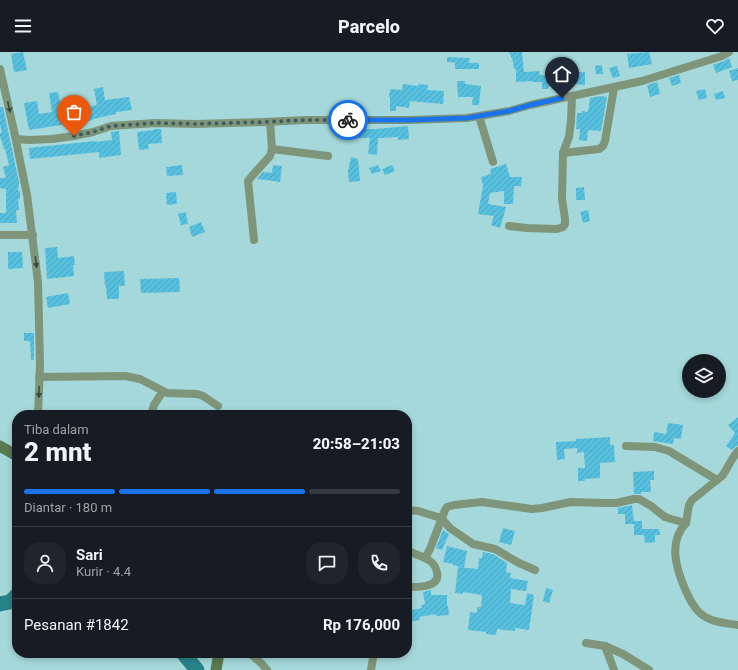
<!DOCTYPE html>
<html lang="id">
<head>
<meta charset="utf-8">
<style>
	:root { --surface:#171b24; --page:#20242c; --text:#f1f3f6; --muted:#9ea1a6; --line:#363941; --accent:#1a73e8 }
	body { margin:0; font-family:Roboto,sans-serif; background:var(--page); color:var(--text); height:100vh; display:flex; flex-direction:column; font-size:15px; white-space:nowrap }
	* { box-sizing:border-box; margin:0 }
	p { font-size:13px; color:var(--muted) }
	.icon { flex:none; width:22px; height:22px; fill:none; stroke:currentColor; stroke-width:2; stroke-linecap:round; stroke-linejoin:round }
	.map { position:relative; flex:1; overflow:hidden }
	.panel { position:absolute; left:12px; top:358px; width:400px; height:248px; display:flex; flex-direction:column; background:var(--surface); border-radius:16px; box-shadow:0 2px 6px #0003 }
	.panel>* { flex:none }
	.buttons { position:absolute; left:682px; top:302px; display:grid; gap:8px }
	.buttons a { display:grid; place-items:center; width:44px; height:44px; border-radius:50%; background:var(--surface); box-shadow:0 2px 6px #0003; font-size:20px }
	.pin { position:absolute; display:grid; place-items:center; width:34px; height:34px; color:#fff; margin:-41px -17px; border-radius:50% 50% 50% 0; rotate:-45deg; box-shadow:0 0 4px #0007 }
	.pin .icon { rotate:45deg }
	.courier { position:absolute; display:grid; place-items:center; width:40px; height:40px; margin:-20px; border:3px solid #1a73e8; border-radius:50%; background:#fff; color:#222; box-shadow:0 1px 5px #0007 }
	.summary em { font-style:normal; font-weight:800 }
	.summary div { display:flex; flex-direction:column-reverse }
	.summary { display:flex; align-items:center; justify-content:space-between; height:68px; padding:0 12px }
	h1 { font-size:26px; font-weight:800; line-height:30px }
	.bar { display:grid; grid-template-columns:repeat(4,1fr); gap:6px 4px; align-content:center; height:48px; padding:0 12px }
	.bar i { height:5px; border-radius:3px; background:var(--line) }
	.bar .active { background:var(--accent) }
	.bar p { grid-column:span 4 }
	.line { display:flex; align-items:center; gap:10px; padding:0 12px; border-top:1px solid var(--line) }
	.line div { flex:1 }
	.round { display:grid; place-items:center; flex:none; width:42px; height:42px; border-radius:16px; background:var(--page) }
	header { display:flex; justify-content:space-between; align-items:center; height:52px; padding:0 12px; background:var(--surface); font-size:18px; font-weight:800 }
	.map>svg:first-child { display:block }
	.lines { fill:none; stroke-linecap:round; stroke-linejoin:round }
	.river { stroke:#268488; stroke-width:15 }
	.building { fill:url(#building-hatch) }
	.minor { stroke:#7f9579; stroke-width:8 }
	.secondary { stroke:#597950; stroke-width:11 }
	.oneway { fill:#374c41 }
	.done { stroke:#3e5d5e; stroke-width:4; stroke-dasharray:0 7.2 }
	.route { stroke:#1a73e8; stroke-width:5 }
</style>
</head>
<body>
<header><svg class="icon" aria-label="menu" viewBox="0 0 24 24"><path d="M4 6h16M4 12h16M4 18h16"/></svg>Parcelo<svg class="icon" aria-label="heart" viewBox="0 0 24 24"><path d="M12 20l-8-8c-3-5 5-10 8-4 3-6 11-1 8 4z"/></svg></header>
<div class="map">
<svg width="738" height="618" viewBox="0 0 738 618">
	<defs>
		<pattern id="building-hatch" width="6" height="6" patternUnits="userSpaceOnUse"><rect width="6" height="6" fill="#57c0de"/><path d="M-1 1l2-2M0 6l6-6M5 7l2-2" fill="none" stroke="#4aa4be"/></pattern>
	</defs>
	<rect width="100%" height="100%" fill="#a5d8da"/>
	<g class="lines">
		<g class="river">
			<path d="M0 552 10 550 17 543"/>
			<path d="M183 601 197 618"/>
		</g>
	</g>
	<g class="building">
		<path d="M23 0 27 18 14 20 11 2Z"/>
		<path d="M509 0H522L524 20 539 19 540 23H560L559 33H549L548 37H542V30H532V29L516 30V17H514L513 9Z"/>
		<path d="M649 0 652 12 629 16 627 2Z"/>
		<path d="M447 5 470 6 469 11H479V17H455V11H458L447 10Z"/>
		<path d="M729 6 732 15 716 21 713 13 724 9Z"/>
		<path d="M602 13 603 22H596L595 14Z"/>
		<path d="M617 14 620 24 613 26 609 16Z"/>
		<path d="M738 16V28L732 29 729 19Z"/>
		<path d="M575 20H585V33L575 32Z"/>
		<path d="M679 23 681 31 672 34 669 26Z"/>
		<path d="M457 29H465V32L481 34 479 53H472L473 45H458Z"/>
		<path d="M657 30 660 42 650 45 647 33Z"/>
		<path d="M403 32 418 34V32L428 33 427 38 444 39 443 52 410 49 409 56 396 54V59H390V46L389 45 390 37 402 38Z"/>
		<path d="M103 35 105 48 129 45 132 58 116 60V62L102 65 93 67V68L29 78 24 51 37 49 39 62 52 60 49 41 58 40 62 60 97 53 94 37Z"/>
		<path d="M705 37 707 46 699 48 696 39Z"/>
		<path d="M723 39 725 46 716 48 714 42Z"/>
		<path d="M600 44 607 45 601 79 588 78 587 89 579 88 580 77H576L577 61H582V59L588 60 590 46Z"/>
		<path d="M0 55H3L19 130 18 139H20V147H18L19 158H16L17 171H0V161H6V137L0 136V126H6L3 115 9 113 5 97H4L0 84V81H2L0 73Z"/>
		<path d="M408 74 409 87 398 88V85L378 86 377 103 368 102 370 86H357V77H376Z"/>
		<path d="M154 77H161L162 91 148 92 149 97 139 98 137 80 154 78Z"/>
		<path d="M119 79 121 103 99 106V100L30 107 29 96 95 89V90L112 88 111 80Z"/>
		<path d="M351 105 358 107 360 129 349 130 348 119Z"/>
		<path d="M506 112 510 125H522L521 134H514L513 152H504V139L490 141 488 152 506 155 500 176 491 173 494 164 478 162 483 134 481 125 491 122 490 117Z"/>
		<path d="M182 113 183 123 167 124 166 115Z"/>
		<path d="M273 113 282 114 280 130 257 127 263 120 272 121Z"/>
		<path d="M378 113 381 119 372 122 369 116Z"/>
		<path d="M392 113 395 119 385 123 382 117Z"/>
		<path d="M584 135 585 148H576V136Z"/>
		<path d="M176 140 177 152 167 153 166 141Z"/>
		<path d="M588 158 590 169 583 171 580 160Z"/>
		<path d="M186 160 188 172 181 173 178 162Z"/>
		<path d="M201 170 205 180 192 185 189 175Z"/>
		<path d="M57 195 58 206 74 204 75 213H73L74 224 47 227 45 196Z"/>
		<path d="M8 200H22L23 216 8 217Z"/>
		<path d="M124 219 125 234H119V247H107L106 234H105L104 220Z"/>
		<path d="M179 226 180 240 141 241 140 227Z"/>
		<path d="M68 241 70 252 48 256 46 245Z"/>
		<path d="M24 281H34V308H31L30 289H24Z"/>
		<path d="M738 365V394H736L732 398 726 394 735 381 728 373Z"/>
		<path d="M668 371 683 373 681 387 674 386 673 392 653 389 654 380 666 382Z"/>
		<path d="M610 385V393H614L615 410 600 411V426L585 427V429H578V416H585L584 400 577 401V396L564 397 565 407 557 408 556 390 576 389V387Z"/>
		<path d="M654 419V428H650L651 440H641V442H634L633 420Z"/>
		<path d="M632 453 634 469H642V477H659L660 483H655V490L645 491 644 483H634V472H625V462H618V456Z"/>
		<path d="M503 476 515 479 511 493 499 490Z"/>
		<path d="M443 478 449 482 442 498 436 496Z"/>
		<path d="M447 494 467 499 464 516 453 513V512L443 510Z"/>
		<path d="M483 500 493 502 507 511 506 520 511 521 510 526 528 529 526 539 511 537 510 551 525 553 527 541 534 543 529 578 515 576V579L497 577 496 583 486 582V580L468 578 470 560 477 561V555H481L482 543 463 540V542L455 541 458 515 478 517 479 506H482Z"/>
		<path d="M546 536 553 538 549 551 543 549Z"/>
		<path d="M431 538V543H447V554H448L449 563 436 564V562L419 565 420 568 408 570 407 559 422 556 421 553 425 552 423 540Z"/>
	</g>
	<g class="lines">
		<g class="minor">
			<path d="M0 17 14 79 27 143 38 230 40 313 38 363"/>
			<path d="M479 64 493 110"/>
			<path d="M16 87 29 88 52 87 74 84 93 80 111 74 155 71 196 72 264 70 306 68H410L467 66 509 59 530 53 642 29 722 4 729 0"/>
			<path d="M272 97 328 104"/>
			<path d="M563 101 569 85 571 69 572 44"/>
			<path d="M509 174 527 176 557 177 563 175 565 172V167L562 147 563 101 599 97 603 94 605 89 614 36"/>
			<path d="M0 183H33"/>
			<path d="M254 188 248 129 252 124 270 104 272 97 270 70"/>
			<path d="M39 325 125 324 140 327 167 341 197 342 203 344 218 354"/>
			<path d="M151 363 154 353 163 339"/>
			<path d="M626 394 655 395 669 399 717 428"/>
			<path d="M407 458 418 459 441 466 450 476 473 492 495 497 519 511 535 518"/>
			<path d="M686 471C668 490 676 516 685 537 689 546 693 555 700 561 709 570 726 571 738 573"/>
			<path d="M408 499 425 506"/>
			<path d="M407 535C417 535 441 536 437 520 435 512 431 509 425 506L430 497 445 458 447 455 454 453 482 450 532 457 542 456 571 450 605 451H616L634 447H639L651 454 665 465 671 467 686 471 689 453 692 448 722 424C728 416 731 407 738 399"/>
			<path d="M586 591 605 594 623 602 649 618"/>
			<path d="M605 594 614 618"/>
			<path d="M250 601 262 612 267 618"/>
			<path d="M371 618 374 601"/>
		</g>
		<g class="secondary">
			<path d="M0 394 17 404"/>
			<path d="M216 618 219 601"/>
		</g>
	</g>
	<defs><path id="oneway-solid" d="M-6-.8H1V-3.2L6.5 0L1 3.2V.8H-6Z"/></defs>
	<g class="oneway">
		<use href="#oneway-solid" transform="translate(9 55) rotate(77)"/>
		<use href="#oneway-solid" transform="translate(36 210) rotate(83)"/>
		<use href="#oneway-solid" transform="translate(39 340) rotate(91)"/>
	</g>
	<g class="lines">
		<path class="done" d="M74 84 93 80 111 74 155 71 196 72 264 70 306 68H348"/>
		<path class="route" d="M348 68H410L467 66 509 59 530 53 562 46"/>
	</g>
</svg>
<div class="buttons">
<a><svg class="icon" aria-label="layers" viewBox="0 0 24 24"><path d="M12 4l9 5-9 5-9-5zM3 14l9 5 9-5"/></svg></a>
</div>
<div class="pin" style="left:74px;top:84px;background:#ea580c"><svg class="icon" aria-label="bag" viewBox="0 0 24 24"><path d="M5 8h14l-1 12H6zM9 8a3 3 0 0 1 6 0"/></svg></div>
<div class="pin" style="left:562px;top:46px;background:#1f2937"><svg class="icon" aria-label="home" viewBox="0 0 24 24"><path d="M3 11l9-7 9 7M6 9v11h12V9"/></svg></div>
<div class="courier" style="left:348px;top:68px"><svg class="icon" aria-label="bike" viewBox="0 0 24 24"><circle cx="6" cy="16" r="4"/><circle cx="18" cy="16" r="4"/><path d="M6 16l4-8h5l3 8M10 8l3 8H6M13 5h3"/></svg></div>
<section class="panel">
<div class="summary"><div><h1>2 mnt</h1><p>Tiba dalam</p></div><em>20:58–21:03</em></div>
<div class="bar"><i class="active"></i><i class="active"></i><i class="active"></i><i></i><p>Diantar · 180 m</p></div>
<div class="line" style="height:72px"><a class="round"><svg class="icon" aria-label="person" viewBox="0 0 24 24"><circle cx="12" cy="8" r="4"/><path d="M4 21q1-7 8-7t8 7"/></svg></a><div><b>Sari</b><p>Kurir · 4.4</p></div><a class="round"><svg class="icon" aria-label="chat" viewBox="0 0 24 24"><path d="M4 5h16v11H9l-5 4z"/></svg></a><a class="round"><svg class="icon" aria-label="phone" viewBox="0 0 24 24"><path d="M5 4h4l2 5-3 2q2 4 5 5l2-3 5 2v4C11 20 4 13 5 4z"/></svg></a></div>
<div class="line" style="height:52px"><div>Pesanan #1842</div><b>Rp 176,000</b></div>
</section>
</div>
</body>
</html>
